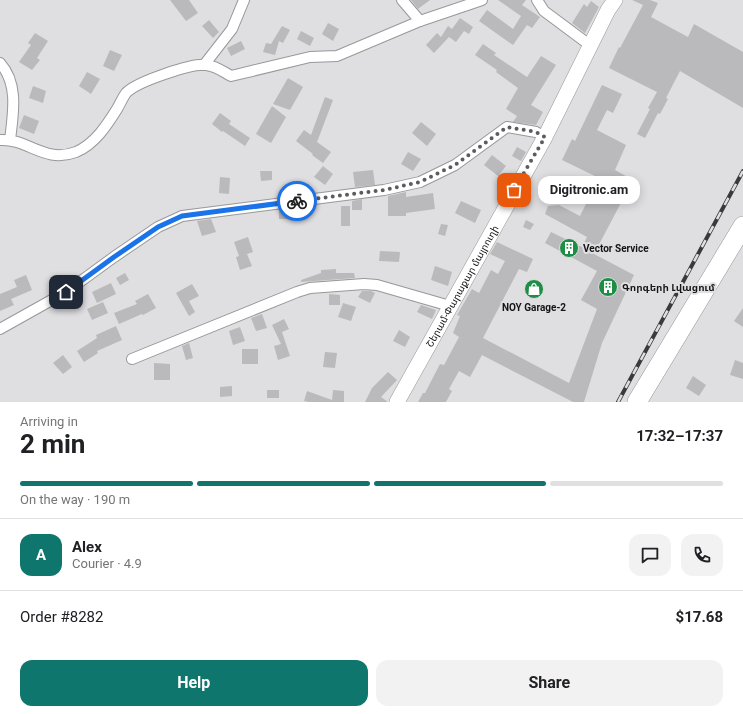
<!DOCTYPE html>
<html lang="en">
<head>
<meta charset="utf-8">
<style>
	:root { --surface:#fff; --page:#f2f2f2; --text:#202124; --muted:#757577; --line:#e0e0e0; --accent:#0f766e }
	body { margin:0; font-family:Roboto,"Noto Sans Armenian",sans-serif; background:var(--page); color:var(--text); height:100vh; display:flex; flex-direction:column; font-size:15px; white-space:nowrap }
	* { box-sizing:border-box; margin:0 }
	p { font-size:13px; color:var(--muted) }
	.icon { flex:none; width:22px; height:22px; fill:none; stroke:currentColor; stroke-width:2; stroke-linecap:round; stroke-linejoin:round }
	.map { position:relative; height:402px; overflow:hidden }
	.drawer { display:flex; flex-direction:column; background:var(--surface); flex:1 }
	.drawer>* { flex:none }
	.pin { position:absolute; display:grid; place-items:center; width:34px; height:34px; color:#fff; margin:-17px; border-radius:8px; box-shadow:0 2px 6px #0006 }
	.courier { position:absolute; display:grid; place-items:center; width:40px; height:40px; margin:-20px; border:3px solid #1a73e8; border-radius:50%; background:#fff; color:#222; box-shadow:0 1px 5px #0007 }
	.bubble { position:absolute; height:28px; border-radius:12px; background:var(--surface); box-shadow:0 2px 10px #0003; font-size:13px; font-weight:700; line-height:28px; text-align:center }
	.summary em { font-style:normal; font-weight:700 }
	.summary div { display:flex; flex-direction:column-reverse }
	.summary { display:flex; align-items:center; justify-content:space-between; height:68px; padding:0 20px }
	h1 { font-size:26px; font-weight:700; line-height:30px }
	.bar { display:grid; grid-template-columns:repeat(4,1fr); gap:6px 4px; align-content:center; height:48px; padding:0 20px }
	.bar i { height:5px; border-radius:3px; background:var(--line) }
	.bar .active { background:var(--accent) }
	.bar p { grid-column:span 4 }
	.line { display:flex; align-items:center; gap:10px; padding:0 20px; border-top:1px solid var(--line) }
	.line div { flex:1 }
	.round { display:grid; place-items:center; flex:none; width:42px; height:42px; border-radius:12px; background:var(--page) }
	.primary-button { display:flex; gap:8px; margin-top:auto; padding:8px 20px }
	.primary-button a { flex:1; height:46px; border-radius:12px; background:var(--accent); color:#fff; font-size:16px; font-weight:700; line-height:46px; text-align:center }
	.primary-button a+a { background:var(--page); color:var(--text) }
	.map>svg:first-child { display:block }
	.building { fill:#bab9bc }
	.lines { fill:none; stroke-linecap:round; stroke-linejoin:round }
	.street-casing { stroke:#98979a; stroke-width:12 }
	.secondary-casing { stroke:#98979a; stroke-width:16 }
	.highway-casing { stroke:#98979a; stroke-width:20 }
	.street { stroke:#fff; stroke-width:10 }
	.secondary { stroke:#fff; stroke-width:15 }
	.highway { stroke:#fff; stroke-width:19 }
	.rail-casing { stroke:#3a3a3b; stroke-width:4 }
	.rail { stroke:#dfdee1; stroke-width:2.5; stroke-dasharray:8; stroke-linecap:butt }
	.done { stroke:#5c5b5d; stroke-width:4; stroke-dasharray:0 7.2 }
	.route { stroke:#1a73e8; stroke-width:5 }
	.labels { text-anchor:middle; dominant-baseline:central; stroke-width:4; stroke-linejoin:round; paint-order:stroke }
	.poi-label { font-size:10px; font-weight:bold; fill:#151516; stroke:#dfdee1; text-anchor:start }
	.street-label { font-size:10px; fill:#151516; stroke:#dfdee1 }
</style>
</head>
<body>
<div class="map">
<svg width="743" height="402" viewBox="0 0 743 402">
	<rect width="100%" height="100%" fill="#dfdee1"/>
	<g class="building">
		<path d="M170 0H189L198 13 186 21Z"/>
		<path d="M411 0H430L418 9Z"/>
		<path d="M498 0H526L522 5 540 17 532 28 527 25 513 45 479 21 487 10 513 29 521 16Z"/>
		<path d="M632 0H650L658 3 651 17 688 37 694 24 743 52V108L680 71 666 98 668 99 660 114 658 113 645 138 637 134 650 109 648 108 657 92 609 68 619 47 620 48 643 5Z"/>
		<path d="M591 1 599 7 585 33 572 23 584 4 587 7Z"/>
		<path d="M460 18 473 27 469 34 464 31 456 42 449 37 434 53 426 45 437 33 441 37 448 26 452 29Z"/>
		<path d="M209 20 219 32 213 38 202 26Z"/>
		<path d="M328 23 339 29 333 41 322 34Z"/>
		<path d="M282 26 290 30 283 43 279 41 275 55 263 52 266 43 271 44Z"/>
		<path d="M301 31 314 38 310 46 297 39Z"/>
		<path d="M35 33 48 41 37 58 40 60 32 70 19 62 31 45 28 43Z"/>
		<path d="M241 41 245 49 231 56 227 48Z"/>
		<path d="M483 44 496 53 494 55 527 77 541 56 556 65 531 105 543 112 536 125 513 122 517 116 506 109 518 88 496 72 497 70 475 55Z"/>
		<path d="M110 50 122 55 114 71 103 66Z"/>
		<path d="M87 72 100 79 91 94 79 86Z"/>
		<path d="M288 78 303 87 290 110 273 104Z"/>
		<path d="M602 85 622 94 613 113 607 110 597 130 626 145 615 170 633 180 594 254 634 275 602 343 584 402H573L482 355 470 377 459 371 449 389 452 391 446 402H418L423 393H425L440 364 444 365 459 337 453 333 460 316 457 315 472 289 479 293 491 270 498 274 505 261 490 254 497 242 533 259 527 272 519 269 483 338 569 383 597 309 581 300 597 271 545 243 551 232 582 247 587 237 545 214 548 206 559 205 580 216 599 178 562 160 572 139 575 141Z"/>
		<path d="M33 86 46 91 43 103 29 98Z"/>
		<path d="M325 97 333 100 317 142 331 152 323 163 312 155 313 154 296 141 304 130 311 135Z"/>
		<path d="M272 106 286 117 271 143 256 134Z"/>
		<path d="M220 113 231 121 229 124 250 138 245 146 223 131 222 132 212 124Z"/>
		<path d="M24 115 39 121 34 134 19 128Z"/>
		<path d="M421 122 436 134 427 146 412 133Z"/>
		<path d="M517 147 526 152 521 161 512 156Z"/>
		<path d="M408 152 421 159 413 171 401 164Z"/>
		<path d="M492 155 506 166 498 176 484 165Z"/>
		<path d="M323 166 333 174 325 185 314 177Z"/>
		<path d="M373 170 375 185 355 187 353 172Z"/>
		<path d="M260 171H272V180L261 181Z"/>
		<path d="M220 177 230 178 229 194 219 193Z"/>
		<path d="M309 184V193L297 195 296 185Z"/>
		<path d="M406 192V197L433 193 435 209 406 213V216H388V196Z"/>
		<path d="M362 199V210H352V201Z"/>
		<path d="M461 201 481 210 475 223 455 213Z"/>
		<rect x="341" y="206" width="9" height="20"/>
		<rect x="279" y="210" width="23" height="9"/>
		<path d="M211 219 216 232 202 236 197 221Z"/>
		<path d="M526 220 534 224 530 230 523 227Z"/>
		<path d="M441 224 448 225 445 236 438 234Z"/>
		<path d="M248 237 253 252 247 254 252 266 240 270 236 257 239 256 234 242Z"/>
		<path d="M380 251 400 252 399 262 379 261Z"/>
		<path d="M435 266 452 272 448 286 431 280Z"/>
		<path d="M336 269V273H354L355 278 301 282V280L321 273V270Z"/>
		<path d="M125 273 129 280 120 285 116 278Z"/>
		<path d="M26 275 32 290 11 299 14 305 0 311V294L17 287 14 280Z"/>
		<path d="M111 283 116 294 97 303 92 292Z"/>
		<path d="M192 284 199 296 189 301 195 312 189 316 176 293Z"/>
		<path d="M362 291H371L375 293 370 303 358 297Z"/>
		<path d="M148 294 156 308 143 315 142 314 119 324 114 313 137 304 135 301Z"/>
		<path d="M329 294 340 295V305H329Z"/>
		<path d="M103 302 108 313 92 320 87 309Z"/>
		<path d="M343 303 356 307 351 321 338 317Z"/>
		<path d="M421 305 436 310 432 319 417 312Z"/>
		<path d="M743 308V327L734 321Z"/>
		<path d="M262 314 267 328 256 331 251 318Z"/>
		<path d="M284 319 289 329 282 332 290 356 278 360 274 346 281 344 272 325Z"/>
		<path d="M116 326 122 340 97 351 98 353 84 362 77 351 97 338 96 335Z"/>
		<path d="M240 327 245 341 233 345 229 331Z"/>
		<path d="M399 330 410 337 405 347 393 341Z"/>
		<path d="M189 343 193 358 186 360 182 346Z"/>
		<rect x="242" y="349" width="16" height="15"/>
		<path d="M325 352 337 353 335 368 323 367Z"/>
		<path d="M63 355 72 367 63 374 53 363Z"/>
		<path d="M735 360 743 363V379L730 375Z"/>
		<path d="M154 363 170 364V380H154Z"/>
		<path d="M388 372 397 380 381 397 388 402H365L372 388Z"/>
		<path d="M693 376 706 385 699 396 686 388Z"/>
		<path d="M232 386V396L220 397V387Z"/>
		<rect x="267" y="390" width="12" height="8"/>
		<path d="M333 390 344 391V402H308L304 401 307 391 332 400Z"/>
	</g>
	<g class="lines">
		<g class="street-casing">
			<g id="street">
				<path d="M402 0 420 21"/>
				<path d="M537 0 544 11 591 46"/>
				<path d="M0 63C19 84 13 114 10 140"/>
				<path d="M204 65 232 29 244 0"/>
				<path d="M0 140C28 138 44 164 76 152 95 144 107 125 117 109 120 104 123 97 126 93 136 82 192 63 206 65 216 66 222 71 231 76L310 57 337 56 420 21 482 0"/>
				<path d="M0 329 66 292 114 257 158 227 182 216 384 190 420 182 455 165 507 127 536 132 545 137"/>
				<path d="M132 359 297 292 310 288 364 284 377 285 450 306"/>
			</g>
		</g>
		<g class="secondary-casing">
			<g id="secondary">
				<path id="s1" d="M397 402 545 137 608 10 615 0"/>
			</g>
		</g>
		<g class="highway-casing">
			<path id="highway" d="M637 402 743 226"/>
		</g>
		<use href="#street" class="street"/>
		<use href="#secondary" class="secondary"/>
		<use href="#highway" class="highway"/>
		<g class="rail-casing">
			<path id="rail" d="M618 402 743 171"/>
		</g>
		<use href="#rail" class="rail"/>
	</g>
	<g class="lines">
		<path class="done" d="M297 201 384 190 420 182 455 165 507 127 536 132 545 137 514 190"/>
		<path class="route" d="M66 292 114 257 158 227 182 216 297 201"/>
	</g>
	<defs>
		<g id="building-disc" transform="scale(1)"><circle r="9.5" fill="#1e8e46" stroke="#dfdee1"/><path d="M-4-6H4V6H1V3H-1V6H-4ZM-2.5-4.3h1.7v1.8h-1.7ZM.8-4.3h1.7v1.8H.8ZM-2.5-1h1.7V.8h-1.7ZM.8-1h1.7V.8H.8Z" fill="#fff"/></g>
		<g id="shop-disc" transform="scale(1)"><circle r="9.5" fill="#1e8e46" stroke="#dfdee1"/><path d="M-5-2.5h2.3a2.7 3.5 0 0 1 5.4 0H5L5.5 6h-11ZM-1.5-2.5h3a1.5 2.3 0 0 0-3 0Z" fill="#fff"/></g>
	</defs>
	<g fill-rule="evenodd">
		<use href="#building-disc" x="569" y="248"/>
		<use href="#building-disc" x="608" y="287"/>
		<use href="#shop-disc" x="534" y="289"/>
	</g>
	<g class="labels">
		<g class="poi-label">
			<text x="583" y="248">Vector Service</text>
			<text x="622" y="287">Գորգերի Լվացում</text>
			<text x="534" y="307" text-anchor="middle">NOY Garage-2</text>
		</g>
		<g class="street-label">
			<text stroke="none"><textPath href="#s1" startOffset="133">Շերամ-Փարաքար մայրուղի</textPath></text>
		</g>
	</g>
</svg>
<div class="pin" style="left:514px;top:190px;background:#ea580c"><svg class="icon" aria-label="bag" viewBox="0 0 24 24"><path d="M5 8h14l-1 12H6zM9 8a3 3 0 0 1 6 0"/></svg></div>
<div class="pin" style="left:66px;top:292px;background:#1f2937"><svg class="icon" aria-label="home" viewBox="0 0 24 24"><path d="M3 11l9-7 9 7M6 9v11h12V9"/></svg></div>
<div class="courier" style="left:297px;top:201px"><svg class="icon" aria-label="bike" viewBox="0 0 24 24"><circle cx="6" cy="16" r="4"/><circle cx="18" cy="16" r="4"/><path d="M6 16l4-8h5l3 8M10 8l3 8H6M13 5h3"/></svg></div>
<div class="bubble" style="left:538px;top:176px;width:102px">Digitronic.am</div>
</div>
<section class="drawer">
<div class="summary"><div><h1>2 min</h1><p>Arriving in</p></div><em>17:32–17:37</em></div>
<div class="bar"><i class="active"></i><i class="active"></i><i class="active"></i><i></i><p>On the way · 190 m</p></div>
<div class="line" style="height:72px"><b class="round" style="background:var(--accent);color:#fff">A</b><div><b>Alex</b><p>Courier · 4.9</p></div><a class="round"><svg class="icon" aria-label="chat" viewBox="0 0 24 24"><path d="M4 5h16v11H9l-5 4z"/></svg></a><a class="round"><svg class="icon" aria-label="phone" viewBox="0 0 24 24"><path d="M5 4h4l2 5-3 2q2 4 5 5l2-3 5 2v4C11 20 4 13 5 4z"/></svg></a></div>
<div class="line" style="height:52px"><div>Order #8282</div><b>$17.68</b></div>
<div class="primary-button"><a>Help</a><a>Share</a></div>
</section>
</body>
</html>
